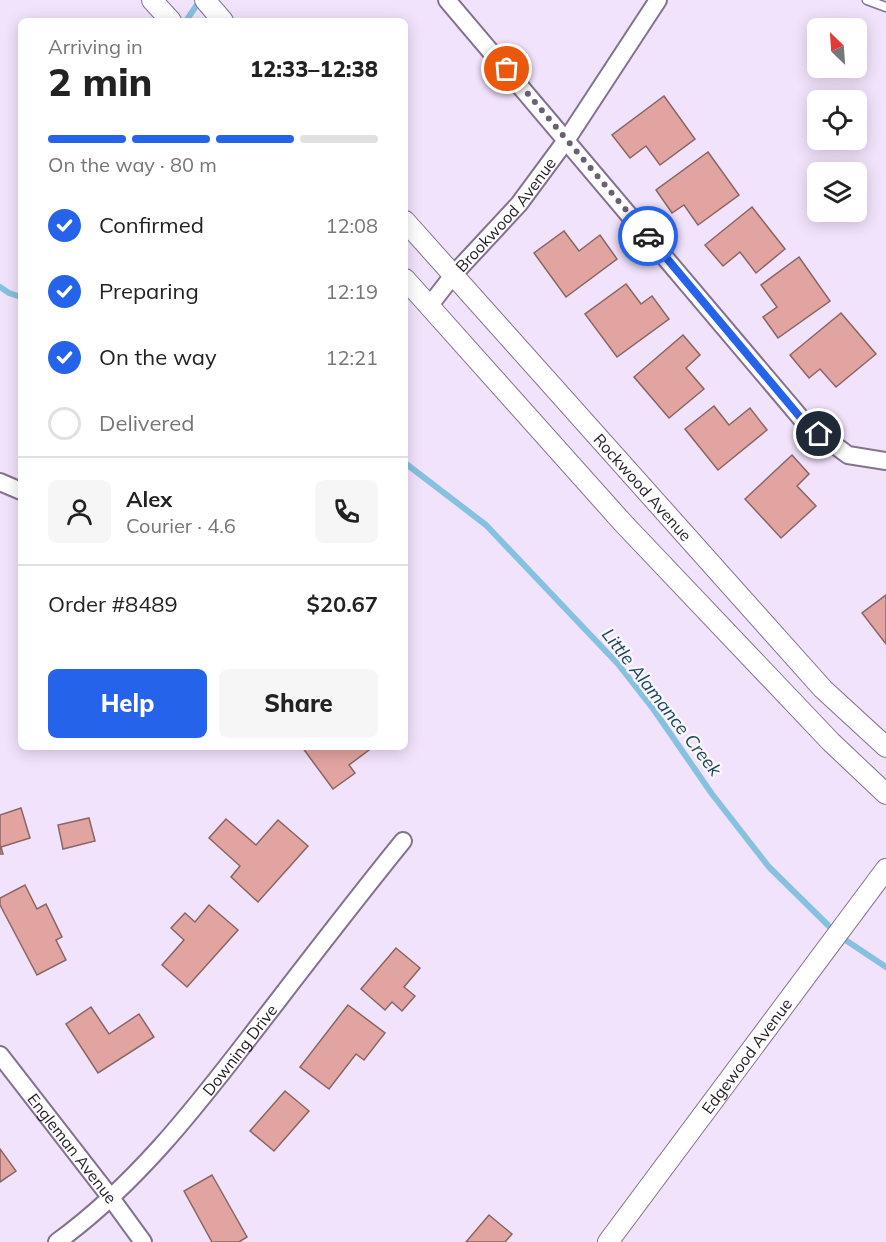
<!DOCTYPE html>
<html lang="en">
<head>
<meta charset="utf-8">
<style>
	:root { --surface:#fff; --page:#f6f6f6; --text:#222; --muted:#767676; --line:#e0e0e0; --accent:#2563eb }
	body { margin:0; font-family:Mulish,sans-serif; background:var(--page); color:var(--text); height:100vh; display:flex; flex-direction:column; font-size:22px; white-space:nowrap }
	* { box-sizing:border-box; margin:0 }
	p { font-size:20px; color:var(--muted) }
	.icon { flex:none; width:33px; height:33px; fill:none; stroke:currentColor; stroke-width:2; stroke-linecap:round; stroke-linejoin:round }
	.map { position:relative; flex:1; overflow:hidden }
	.details { position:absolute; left:18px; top:18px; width:390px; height:732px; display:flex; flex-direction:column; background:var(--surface); border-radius:9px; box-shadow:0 3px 15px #0003 }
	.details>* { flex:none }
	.needle { width:39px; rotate:335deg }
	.tools { position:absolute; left:807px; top:18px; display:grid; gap:12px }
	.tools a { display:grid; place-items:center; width:60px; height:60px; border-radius:9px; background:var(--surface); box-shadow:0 3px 15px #0003; font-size:30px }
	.pin { position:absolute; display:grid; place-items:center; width:51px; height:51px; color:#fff; margin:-26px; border:3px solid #fff; border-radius:50%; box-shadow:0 2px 6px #0007 }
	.courier { position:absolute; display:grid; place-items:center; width:60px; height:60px; margin:-30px; border:4px solid #2563eb; border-radius:50%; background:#fff; color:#222; box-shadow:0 2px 8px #0007 }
	.headline em { font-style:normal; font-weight:800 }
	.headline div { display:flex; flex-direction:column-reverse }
	.headline { display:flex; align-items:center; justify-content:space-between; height:102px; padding:0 30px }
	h1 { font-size:39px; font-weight:800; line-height:45px }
	.bar { display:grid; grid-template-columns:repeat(4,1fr); gap:9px 6px; align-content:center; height:72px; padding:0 30px }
	.bar i { height:8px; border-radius:4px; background:var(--line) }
	.bar .selected { background:var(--accent) }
	.bar p { grid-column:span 4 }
	.line { display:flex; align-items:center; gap:15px; padding:0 30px; border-top:2px solid var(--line) }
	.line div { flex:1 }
	.round { display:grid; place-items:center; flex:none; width:63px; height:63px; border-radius:9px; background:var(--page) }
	ol { padding:0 30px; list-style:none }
	li { display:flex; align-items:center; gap:18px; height:66px }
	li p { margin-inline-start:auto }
	li .icon { padding:6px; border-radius:50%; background:var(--accent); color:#fff; stroke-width:4 }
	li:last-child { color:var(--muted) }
	li i { width:33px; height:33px; border:3px solid var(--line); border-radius:50% }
	.button { display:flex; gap:12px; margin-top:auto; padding:12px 30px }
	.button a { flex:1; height:69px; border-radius:9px; background:var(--accent); color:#fff; font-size:24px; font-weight:800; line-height:69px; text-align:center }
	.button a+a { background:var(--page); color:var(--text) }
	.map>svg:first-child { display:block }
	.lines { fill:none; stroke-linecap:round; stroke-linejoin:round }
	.stream { stroke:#87c1e0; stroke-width:6 }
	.building { fill:#e2a4a1; stroke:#896563; stroke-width:1.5 }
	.service-casing { stroke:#83728e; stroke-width:11 }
	.minor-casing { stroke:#83728e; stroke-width:20 }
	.tertiary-casing { stroke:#83728e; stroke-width:22 }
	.service { stroke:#fff; stroke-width:8 }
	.minor { stroke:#fff; stroke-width:16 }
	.tertiary { stroke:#fff; stroke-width:20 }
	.done { stroke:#6a6070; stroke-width:6; stroke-dasharray:0 10.8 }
	.route { stroke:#2563eb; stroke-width:8 }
	.labels { text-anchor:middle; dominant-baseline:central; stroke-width:5; stroke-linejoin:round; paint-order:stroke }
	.street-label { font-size:16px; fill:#211a25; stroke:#f9f5fb }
	.water-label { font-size:18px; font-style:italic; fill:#19475d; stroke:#f9f5fb }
</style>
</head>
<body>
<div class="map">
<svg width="886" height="1242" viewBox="0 0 886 1242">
	<rect width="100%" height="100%" fill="#f2e3fc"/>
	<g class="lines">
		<g class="stream">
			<path d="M186 21 200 0"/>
			<path d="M0 287 9 293 21 297"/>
			<path d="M405 463 486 525 618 664 654 710 712 794 769 867 838 935 886 967"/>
		</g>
	</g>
	<g class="building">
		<path d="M664 96 695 139 660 165 646 146 630 158 612 135Z"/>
		<path d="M708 152 739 195 698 225 684 205 672 213 656 190Z"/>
		<path d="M752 207 785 249 756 273 740 252 723 266 705 245Z"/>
		<path d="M564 231 579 251 600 235 617 259 566 297 534 253Z"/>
		<path d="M799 257 830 301 778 338 763 317 777 307 761 285Z"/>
		<path d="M626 284 641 304 652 296 669 319 617 357 585 314Z"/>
		<path d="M841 313 876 354 836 387 820 369 809 378 790 355Z"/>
		<path d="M683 335 700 355 686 368 704 389 669 418 634 377Z"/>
		<path d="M714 406 729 425 750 408 767 430 718 470 685 429Z"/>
		<path d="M792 455 809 474 797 486 816 506 781 538 745 499Z"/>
		<path d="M886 595V644L862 613Z"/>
		<path d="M302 747H373L349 765 355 773 333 789Z"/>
		<path d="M21 808 30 838 1 847 3 854H0V815Z"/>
		<path d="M89 818 95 841 63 849 58 825Z"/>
		<path d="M226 819 256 845 278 820 308 846 258 902 231 877 240 866 209 838Z"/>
		<path d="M25 885 37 909 46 904 62 937 56 940 66 960 37 975 0 905V898Z"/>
		<path d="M209 905 238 930 187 987 162 965 184 940 171 928 185 913 195 922Z"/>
		<path d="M396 948 420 968 404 987 415 996 402 1011 392 1002 385 1010 361 989Z"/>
		<path d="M348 1005 385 1033 364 1060 356 1054 329 1089 300 1067Z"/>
		<path d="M91 1007 109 1034 139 1014 154 1037 98 1073 66 1024Z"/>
		<path d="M285 1091 309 1111 274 1151 250 1131Z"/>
		<path d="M0 1149 16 1171 0 1182Z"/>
		<path d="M212 1175 247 1237 239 1242H212L184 1191Z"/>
		<path d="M489 1215 512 1234 505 1242H466Z"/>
	</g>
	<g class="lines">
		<g class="service-casing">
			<path id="service" d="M867 0 886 7"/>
		</g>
		<g class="minor-casing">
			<g id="minor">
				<path d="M447 0 805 423 848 455 886 461"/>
				<path id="s1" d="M430 305 454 274 519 204 567 139 658 0"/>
				<path d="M0 482 21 491"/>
				<path id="s2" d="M0 1055 111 1198 143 1242"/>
				<path id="s3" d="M57 1242C134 1186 192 1112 249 1038 300 972 351 905 403 841"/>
			</g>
		</g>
		<g class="tertiary-casing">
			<g id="tertiary">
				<path d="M152 0 171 21"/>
				<path d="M205 0 223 21"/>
				<path id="s4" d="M405 221 823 689 886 747"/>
				<path d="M405 279 623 523 831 742 886 794"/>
				<path id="s5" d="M608 1242 886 869"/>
			</g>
		</g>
		<use href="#service" class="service"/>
		<use href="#minor" class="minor"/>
		<use href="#tertiary" class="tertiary"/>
	</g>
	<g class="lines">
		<path class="done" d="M507 69 648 236"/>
		<path class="route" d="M648 236 805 423 819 434"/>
	</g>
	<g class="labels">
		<g class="street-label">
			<text stroke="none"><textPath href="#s1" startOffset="118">Brookwood Avenue</textPath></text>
			<text stroke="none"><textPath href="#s4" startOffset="357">Rockwood Avenue</textPath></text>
			<text stroke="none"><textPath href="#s3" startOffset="266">Downing Drive</textPath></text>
			<text stroke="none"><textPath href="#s5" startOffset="232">Edgewood Avenue</textPath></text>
			<text stroke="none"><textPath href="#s2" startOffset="118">Engleman Avenue</textPath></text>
		</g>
		<g class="water-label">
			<text transform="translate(662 702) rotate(52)">Little Alamance Creek</text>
		</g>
	</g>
</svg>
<div class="tools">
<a><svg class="needle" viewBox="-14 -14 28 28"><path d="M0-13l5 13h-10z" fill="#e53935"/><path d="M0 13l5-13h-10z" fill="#767676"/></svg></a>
<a><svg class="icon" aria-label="locate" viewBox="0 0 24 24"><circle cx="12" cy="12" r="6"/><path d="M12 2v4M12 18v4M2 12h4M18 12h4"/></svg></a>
<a><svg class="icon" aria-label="layers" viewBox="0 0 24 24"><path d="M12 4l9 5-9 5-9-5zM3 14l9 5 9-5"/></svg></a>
</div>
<div class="pin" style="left:507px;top:69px;background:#ea580c"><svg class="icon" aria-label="bag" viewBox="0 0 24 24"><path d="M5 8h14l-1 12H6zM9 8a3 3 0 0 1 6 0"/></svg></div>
<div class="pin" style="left:819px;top:434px;background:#1f2937"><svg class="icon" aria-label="home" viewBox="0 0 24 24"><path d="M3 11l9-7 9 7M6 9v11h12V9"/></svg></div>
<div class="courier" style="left:648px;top:236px"><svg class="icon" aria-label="car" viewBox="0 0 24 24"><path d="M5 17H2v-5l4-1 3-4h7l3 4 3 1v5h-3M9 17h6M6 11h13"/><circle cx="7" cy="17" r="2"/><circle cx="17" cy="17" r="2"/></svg></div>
<section class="details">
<div class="headline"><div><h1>2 min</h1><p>Arriving in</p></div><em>12:33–12:38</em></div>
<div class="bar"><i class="selected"></i><i class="selected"></i><i class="selected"></i><i></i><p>On the way · 80 m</p></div>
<ol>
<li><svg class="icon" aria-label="check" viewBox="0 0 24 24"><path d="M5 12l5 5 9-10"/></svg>Confirmed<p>12:08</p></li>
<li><svg class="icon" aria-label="check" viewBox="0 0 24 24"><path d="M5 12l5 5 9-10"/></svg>Preparing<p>12:19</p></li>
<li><svg class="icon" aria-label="check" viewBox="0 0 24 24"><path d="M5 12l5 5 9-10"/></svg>On the way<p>12:21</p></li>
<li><i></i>Delivered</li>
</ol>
<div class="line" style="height:108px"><a class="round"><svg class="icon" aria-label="person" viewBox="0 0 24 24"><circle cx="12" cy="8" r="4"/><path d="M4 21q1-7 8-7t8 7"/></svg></a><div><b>Alex</b><p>Courier · 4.6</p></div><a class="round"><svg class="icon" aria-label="phone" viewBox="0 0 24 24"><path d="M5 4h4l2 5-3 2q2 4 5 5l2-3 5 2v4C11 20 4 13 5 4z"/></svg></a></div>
<div class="line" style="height:78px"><div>Order #8489</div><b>$20.67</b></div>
<div class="button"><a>Help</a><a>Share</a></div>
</section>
</div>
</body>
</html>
